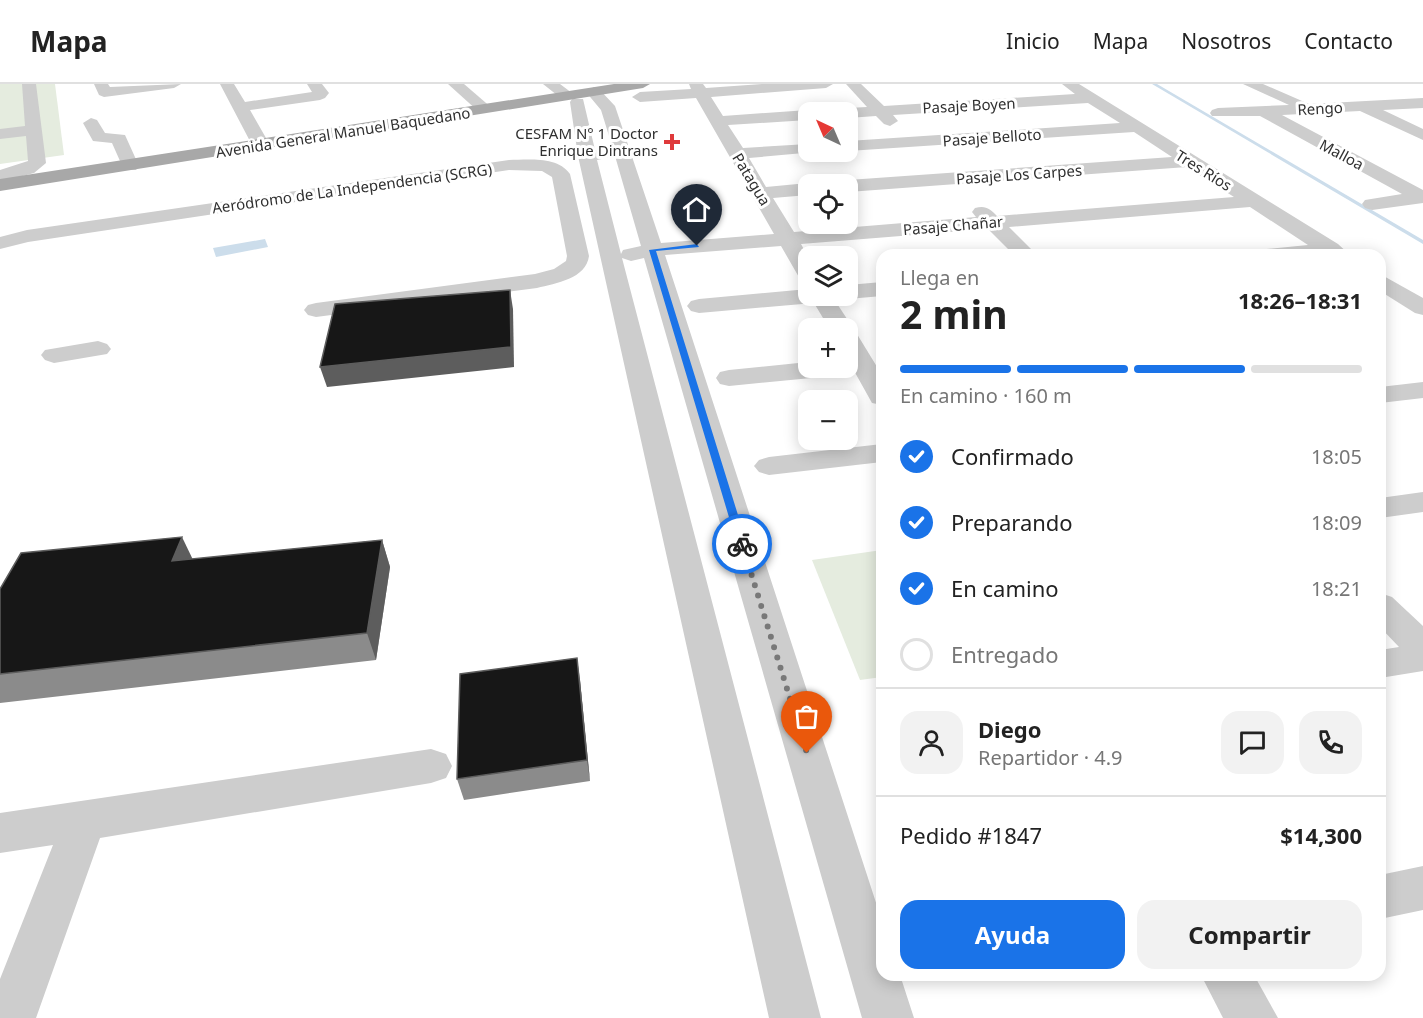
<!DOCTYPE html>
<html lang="es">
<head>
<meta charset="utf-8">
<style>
	:root { --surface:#fff; --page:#f2f2f2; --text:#222; --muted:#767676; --line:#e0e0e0; --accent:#1a73e8 }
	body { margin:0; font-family:"Noto Sans",sans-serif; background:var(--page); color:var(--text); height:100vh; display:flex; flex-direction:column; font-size:22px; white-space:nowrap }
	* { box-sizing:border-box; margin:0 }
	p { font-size:20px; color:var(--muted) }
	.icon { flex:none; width:33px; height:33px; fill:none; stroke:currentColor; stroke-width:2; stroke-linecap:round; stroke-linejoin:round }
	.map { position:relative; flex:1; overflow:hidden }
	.panel { position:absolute; left:876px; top:165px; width:510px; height:732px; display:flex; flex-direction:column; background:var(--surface); border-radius:18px; box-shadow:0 3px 15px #0003 }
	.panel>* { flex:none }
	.needle { width:39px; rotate:316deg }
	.tools { position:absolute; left:798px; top:18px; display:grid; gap:12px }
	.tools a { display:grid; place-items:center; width:60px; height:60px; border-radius:12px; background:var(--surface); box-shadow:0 3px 15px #0003; font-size:30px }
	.pin { position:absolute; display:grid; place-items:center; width:51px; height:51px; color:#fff; margin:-62px -26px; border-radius:50% 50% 50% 0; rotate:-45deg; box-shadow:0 0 6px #0007 }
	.pin .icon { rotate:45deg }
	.courier { position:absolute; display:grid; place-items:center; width:60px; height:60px; margin:-30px; border:4px solid #1a73e8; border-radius:50%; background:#fff; color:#222; box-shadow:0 2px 8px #0007 }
	.overview em { font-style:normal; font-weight:700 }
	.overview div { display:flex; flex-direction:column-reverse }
	.overview { display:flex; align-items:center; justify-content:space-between; height:102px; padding:0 24px }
	h1 { font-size:39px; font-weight:700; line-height:45px }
	.bar { display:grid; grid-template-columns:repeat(4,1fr); gap:9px 6px; align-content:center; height:72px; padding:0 24px }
	.bar i { height:8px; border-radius:4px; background:var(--line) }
	.bar .current { background:var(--accent) }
	.bar p { grid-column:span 4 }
	.line { display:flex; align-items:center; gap:15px; padding:0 24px; border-top:2px solid var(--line) }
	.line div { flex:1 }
	.round { display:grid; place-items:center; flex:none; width:63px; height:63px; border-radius:18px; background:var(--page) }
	ol { padding:0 24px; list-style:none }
	li { display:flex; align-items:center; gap:18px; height:66px }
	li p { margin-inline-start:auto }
	li .icon { padding:6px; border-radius:50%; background:var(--accent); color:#fff; stroke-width:4 }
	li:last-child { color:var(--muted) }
	li i { width:33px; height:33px; border:3px solid var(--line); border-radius:50% }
	.primary-button { display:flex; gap:12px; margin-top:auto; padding:12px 24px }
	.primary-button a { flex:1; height:69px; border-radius:18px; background:var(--accent); color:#fff; font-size:24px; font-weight:700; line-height:69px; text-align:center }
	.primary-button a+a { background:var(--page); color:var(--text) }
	header { display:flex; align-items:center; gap:36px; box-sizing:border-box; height:84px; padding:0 30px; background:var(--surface); border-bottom:2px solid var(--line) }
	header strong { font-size:28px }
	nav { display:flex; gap:33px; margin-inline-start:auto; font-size:21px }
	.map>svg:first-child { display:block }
	.green { fill:#e5ecdf }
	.water { fill:#ccddeb }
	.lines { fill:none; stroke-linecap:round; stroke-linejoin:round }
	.stream { fill:#ccddeb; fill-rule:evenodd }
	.minor { fill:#cdcdcd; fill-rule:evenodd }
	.major { fill:#a8a8a8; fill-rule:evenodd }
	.wall { fill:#8b8b8b }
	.shaded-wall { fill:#5d5d5d }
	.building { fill:#171717; stroke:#5d5d5d; stroke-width:1.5 }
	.route { fill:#1a73e8 }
	.done { stroke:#787878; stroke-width:6; stroke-dasharray:0 10.8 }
	.poi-dot { fill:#df3a3b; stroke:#fff; stroke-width:2 }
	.labels { text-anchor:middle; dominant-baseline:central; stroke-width:6; stroke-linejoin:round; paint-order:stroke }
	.far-street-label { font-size:15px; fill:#303030; stroke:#fff }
	.far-poi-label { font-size:15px; fill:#303030; stroke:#fff; text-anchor:end }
</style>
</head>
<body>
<header>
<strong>Mapa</strong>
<nav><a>Inicio</a><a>Mapa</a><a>Nosotros</a><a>Contacto</a></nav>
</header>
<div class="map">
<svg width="1423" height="934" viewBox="0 0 1423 934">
	<rect width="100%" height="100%" fill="#fff"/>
	<g class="green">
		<path d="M0 0H55L64 71 0 80Z"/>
		<path d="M882 466V593L860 596 812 476Z"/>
	</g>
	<path class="water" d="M265 155 268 163 216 173 213 164Z"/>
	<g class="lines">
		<path class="stream" d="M1152 0H1157L1423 156V160Z"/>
		<g class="minor">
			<path d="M22 0H36L46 79 34 89 0 98V86L28 77 26 52 0 55V45L25 42Z"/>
			<path d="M94 0H108L110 3 181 0 174 4 104 13 99 11Z"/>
			<path d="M220 0H234L245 18 312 8 307 0H322L329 9 325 14 320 16 250 26 270 61 261 66 252 61Z"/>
			<path d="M448 0H464L493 25 491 28H479Z"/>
			<path d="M543 0H560L572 9 573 15H583L595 66 613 65 601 26 586 8 594 3 599 5 615 22 661 159 774 150 696 14 640 18 632 13 640 8 691 5 689 0H703L706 4 762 0H833L826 4 711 13 723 32 808 26 814 28H808V36L728 41 743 64 808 60V68H815L749 74 766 103 808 99 813 100H808V111L773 114 794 148 976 133 972 128 975 124C986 121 990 125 997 132L1234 113 1187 83 848 108V100H840L848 96 1172 73 1134 48 848 67V57L1120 39 1088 19 893 31 898 37 890 42 884 40 876 32 848 34V28H840L848 24 867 23 846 0H861L884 22 1075 10 1062 0H1079L1338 160 1350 171H1253L1256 166 1308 161 1250 123 1009 143 1037 171H1014L988 145 801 160 808 173V197L800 195 781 162 665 171 882 837V891H900L914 934H862L644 174 631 177 622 174 821 934H769L578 72 570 18 572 15H562ZM615 72 641 162 623 166 621 170 597 76Z"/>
			<path d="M1243 0H1263L1309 20 1423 14V24L1383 26 1423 45V56L1360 27 1282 31 1423 106V119L1372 126 1365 124 1362 120 1365 116 1402 110 1260 32H1212L1210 29 1212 26 1218 24 1289 21Z"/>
			<path d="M91 34 97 36 105 49 125 51 139 82 136 86H124L112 59 93 57 83 39Z"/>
			<path d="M509 76C528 76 557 72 570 90L589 172C586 195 556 199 537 204L316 233 308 231 304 226 308 221 316 219 535 190 554 185 566 177 567 172 552 93 542 87 509 86 28 158 0 165V153L27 146Z"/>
			<path d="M1380 190 1423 214V231L1415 229 1380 207Z"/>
			<path d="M882 198V212L848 215 839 212H848V201Z"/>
			<path d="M808 205V212H832L853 244 850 248 857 250 860 255 882 291V321L872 319 848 276V244H829L814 219 699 229 691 227 687 222 691 217 699 215Z"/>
			<path d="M98 257 107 260 111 265 107 270 54 279 45 276 41 271 45 266Z"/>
			<path d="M808 278V284H845L841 289 832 292 729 302 720 300 716 294 720 288 729 286Z"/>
			<path d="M1423 298V314L1380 319V303Z"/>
			<path d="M882 360V378L769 391 759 388 754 382 759 376 769 373Z"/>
			<path d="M1423 408V428L1380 434V414Z"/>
			<path d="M1380 509 1392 513 1423 542V587L1380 594V566L1399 563 1380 543Z"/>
			<path d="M431 665 446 670 452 682 446 694 431 699 100 754 36 934H0V895L53 761 0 769V729Z"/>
			<path d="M1423 782V826L1380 835V791Z"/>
			<path d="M1201 891H1254L1278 934H1223Z"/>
		</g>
		<path class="major" d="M614 0H650L643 4 0 107V95Z"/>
	</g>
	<g class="wall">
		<path d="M382 456 390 483 376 576 0 619V505L193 475Z"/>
		<path d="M580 596 590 697 464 716 457 695Z"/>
	</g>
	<g class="shaded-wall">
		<path d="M510 206 513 225 514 283 327 303 320 283Z"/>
		<path d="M182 453 195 480 172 477Z"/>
		<path d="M382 456 390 483 376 576 367 549Z"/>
		<path d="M577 574 580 596 590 697 587 676Z"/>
	</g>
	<g class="building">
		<path d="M510 206 511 263 320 283 335 220Z"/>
		<path d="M182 453 172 477 382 456 367 549 0 590V505L21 469Z"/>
		<path d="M577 574 587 676 457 695 460 590Z"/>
	</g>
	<path class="route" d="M697 160 699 163 656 167 747 460 742 463 737 460 649 166Z"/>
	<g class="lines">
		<path class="done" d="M742 460 807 669"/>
	</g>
	<path class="poi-dot" d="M669 49h6v6h6v6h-6v6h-6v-6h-6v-6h6z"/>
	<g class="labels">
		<g class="far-street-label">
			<text transform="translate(969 21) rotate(-3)">Pasaje Boyen</text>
			<text transform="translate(1320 24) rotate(-3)">Rengo</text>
			<text transform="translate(343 48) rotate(-9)">Avenida General Manuel Baquedano</text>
			<text transform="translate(992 53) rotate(-4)">Pasaje Belloto</text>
			<text transform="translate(1342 70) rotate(28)">Malloa</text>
			<text transform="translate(1204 86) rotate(32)">Tres Ríos</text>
			<text transform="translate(1019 90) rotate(-4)">Pasaje Los Carpes</text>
			<text transform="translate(752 95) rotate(59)">Patagua</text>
			<text transform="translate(352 104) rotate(-8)">Aeródromo de La Independencia (SCRG)</text>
			<text transform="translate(953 141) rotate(-5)">Pasaje Chañar</text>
		</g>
		<g class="far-poi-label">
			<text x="658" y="49">CESFAM N° 1 Doctor<tspan x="658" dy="17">Enrique Dintrans</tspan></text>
		</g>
	</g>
</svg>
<div class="tools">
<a><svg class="needle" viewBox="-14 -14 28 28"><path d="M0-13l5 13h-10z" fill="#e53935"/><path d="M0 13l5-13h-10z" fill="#767676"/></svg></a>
<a><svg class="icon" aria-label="locate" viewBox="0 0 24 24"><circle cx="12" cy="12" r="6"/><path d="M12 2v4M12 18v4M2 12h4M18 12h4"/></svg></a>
<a><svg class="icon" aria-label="layers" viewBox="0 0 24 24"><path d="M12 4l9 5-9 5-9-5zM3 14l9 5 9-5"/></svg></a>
<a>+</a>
<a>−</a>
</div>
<div class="pin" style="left:807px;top:669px;background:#ea580c"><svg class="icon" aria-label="bag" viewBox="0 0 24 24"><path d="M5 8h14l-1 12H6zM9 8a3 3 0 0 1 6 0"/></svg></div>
<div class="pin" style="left:697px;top:162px;background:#1f2937"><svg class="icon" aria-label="home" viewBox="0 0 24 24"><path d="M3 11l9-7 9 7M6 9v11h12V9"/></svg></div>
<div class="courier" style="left:742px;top:460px"><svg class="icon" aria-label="bike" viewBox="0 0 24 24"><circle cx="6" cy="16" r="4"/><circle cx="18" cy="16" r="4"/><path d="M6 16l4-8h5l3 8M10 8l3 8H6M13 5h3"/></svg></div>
<section class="panel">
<div class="overview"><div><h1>2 min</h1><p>Llega en</p></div><em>18:26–18:31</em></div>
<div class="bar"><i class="current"></i><i class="current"></i><i class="current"></i><i></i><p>En camino · 160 m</p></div>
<ol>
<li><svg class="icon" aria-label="check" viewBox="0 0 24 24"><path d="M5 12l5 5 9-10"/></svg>Confirmado<p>18:05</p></li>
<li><svg class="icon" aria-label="check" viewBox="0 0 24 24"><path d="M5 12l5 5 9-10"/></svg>Preparando<p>18:09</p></li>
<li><svg class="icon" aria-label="check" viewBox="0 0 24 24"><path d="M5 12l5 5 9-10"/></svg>En camino<p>18:21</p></li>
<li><i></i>Entregado</li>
</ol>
<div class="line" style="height:108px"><a class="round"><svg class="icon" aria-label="person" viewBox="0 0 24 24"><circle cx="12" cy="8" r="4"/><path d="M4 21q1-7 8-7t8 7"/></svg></a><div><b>Diego</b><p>Repartidor · 4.9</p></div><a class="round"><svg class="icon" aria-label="chat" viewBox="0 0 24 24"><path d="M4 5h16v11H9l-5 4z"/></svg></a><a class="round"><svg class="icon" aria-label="phone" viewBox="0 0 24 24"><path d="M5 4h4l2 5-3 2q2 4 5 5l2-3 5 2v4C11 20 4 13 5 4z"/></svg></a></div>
<div class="line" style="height:78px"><div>Pedido #1847</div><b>$14,300</b></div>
<div class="primary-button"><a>Ayuda</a><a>Compartir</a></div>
</section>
</div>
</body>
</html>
